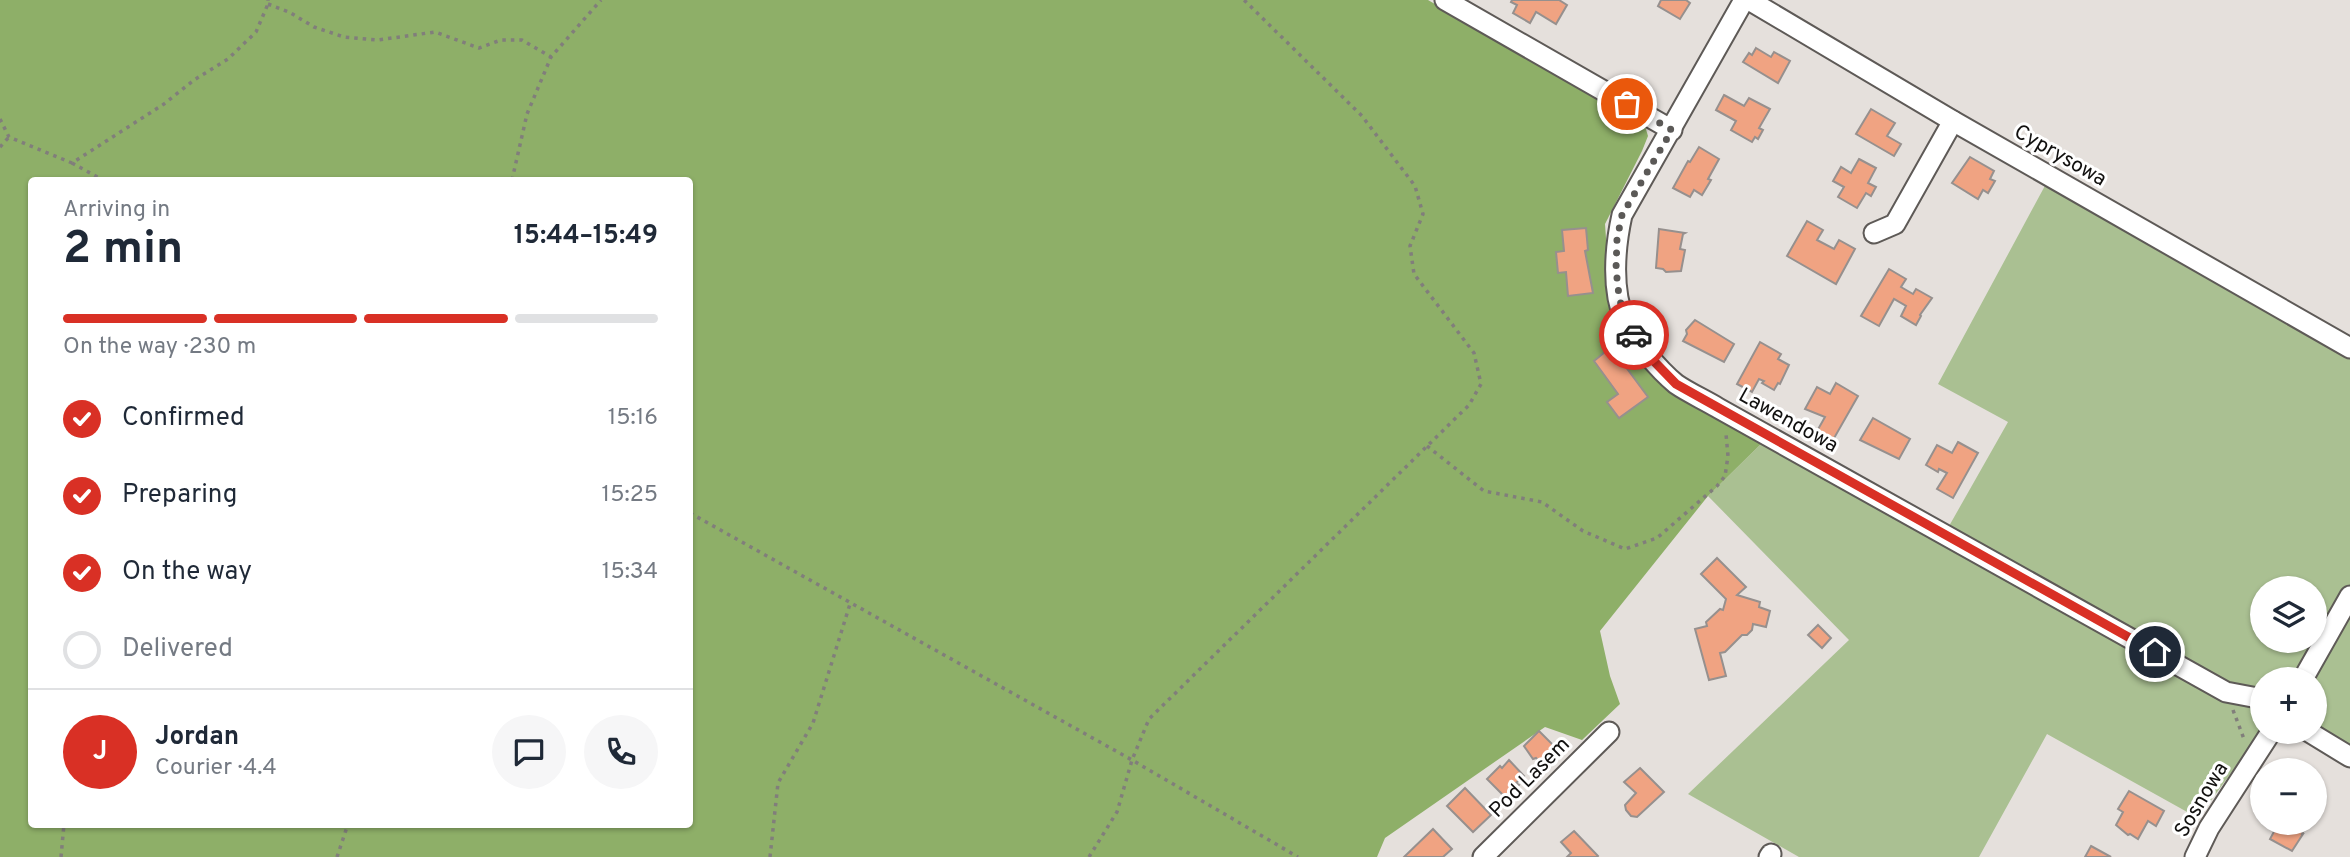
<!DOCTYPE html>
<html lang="en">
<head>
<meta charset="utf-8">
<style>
	:root { --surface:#fff; --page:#f6f6f7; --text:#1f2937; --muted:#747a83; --line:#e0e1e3; --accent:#d93025 }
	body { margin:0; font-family:Overpass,sans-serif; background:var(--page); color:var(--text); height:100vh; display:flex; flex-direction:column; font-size:26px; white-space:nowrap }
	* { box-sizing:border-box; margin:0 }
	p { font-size:23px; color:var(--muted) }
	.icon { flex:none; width:38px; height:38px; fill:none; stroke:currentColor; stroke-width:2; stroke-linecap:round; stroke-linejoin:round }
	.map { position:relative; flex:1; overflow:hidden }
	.drawer { position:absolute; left:28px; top:177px; width:665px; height:651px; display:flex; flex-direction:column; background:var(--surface); border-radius:7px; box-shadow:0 2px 5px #0004 }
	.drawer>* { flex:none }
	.buttons { position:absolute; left:2250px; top:576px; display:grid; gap:14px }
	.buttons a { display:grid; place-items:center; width:77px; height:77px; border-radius:50%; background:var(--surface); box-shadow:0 2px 5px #0004; font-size:35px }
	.pin { position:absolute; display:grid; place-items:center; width:60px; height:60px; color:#fff; margin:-30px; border:4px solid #fff; border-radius:50%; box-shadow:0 2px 7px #0007 }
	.courier { position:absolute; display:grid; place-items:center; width:70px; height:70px; margin:-35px; border:5px solid #d93025; border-radius:50%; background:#fff; color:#222; box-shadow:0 2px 9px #0007 }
	.headline em { font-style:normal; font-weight:700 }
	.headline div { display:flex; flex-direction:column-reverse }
	.headline { display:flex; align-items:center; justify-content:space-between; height:119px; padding:0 35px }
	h1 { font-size:46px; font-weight:700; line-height:52px }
	.bar { display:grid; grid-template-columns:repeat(4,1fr); gap:10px 7px; align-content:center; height:84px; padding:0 35px }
	.bar i { height:9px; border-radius:5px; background:var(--line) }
	.bar .selected { background:var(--accent) }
	.bar p { grid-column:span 4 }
	.line { display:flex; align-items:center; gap:18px; padding:0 35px; border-top:2px solid var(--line) }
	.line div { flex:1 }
	.round { display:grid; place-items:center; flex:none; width:74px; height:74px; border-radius:37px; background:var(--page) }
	ol { padding:0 35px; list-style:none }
	li { display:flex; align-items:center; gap:21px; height:77px }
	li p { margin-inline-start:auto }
	li .icon { padding:7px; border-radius:50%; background:var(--accent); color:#fff; stroke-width:4 }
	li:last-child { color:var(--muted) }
	li i { width:38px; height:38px; border:4px solid var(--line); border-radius:50% }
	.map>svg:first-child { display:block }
	.green { fill:#aac092; fill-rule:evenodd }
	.forest { fill:#8eaf68; fill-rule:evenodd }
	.building { fill:#f0a382; stroke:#96908e; stroke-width:2 }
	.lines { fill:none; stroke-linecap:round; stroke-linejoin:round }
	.street-casing { stroke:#5e5a57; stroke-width:23 }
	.path { stroke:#817e7b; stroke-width:3.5; stroke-dasharray:3.5 5; stroke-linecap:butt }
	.street { stroke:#fff; stroke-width:19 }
	.done { stroke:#5b5957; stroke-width:7; stroke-dasharray:0 12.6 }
	.route { stroke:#d93025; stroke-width:9 }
	.labels { text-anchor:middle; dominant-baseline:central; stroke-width:6; stroke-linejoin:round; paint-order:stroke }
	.street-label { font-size:21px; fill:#11100f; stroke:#fff }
</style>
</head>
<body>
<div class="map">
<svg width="2350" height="857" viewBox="0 0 2350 857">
	<rect width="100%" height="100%" fill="#e5e0dc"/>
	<path class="green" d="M2047 182 2350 357V747L2315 725V679H2263V726L2237 765 2198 818 2047 734 1979 857H1799L1688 794 1849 640 1708 496 1763 442 1940 542 2008 422 1938 384ZM2263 588H2315V640H2263Z"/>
	<path class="forest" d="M0 0H1428L1645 126 1648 136 1642 151 1605 224 1612 322 1647 371 1694 404 1763 442 1708 496 1600 631 1610 676 1620 704 1582 740 1545 727 1385 838 1377 857H0ZM32 180H690V824H32Z"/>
	<g class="building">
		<path d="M1512 0H1559L1567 5 1556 24 1536 12 1530 23 1513 13 1517 5 1511 2Z"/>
		<path d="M1661 0H1686L1690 3 1680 19 1658 6Z"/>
		<path d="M1756 48 1771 57 1774 52 1790 61 1778 83 1743 62 1749 53 1752 55Z"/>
		<path d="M1724 95 1744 106 1749 98 1770 109 1759 128 1763 130 1758 139 1755 137 1752 142 1731 130 1736 121 1716 110Z"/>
		<path d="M1871 109 1895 123 1887 136 1901 144 1894 156 1856 134Z"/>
		<path d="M1699 147 1719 159 1708 179 1711 180 1702 195 1694 190 1690 197 1673 188 1688 161 1690 162Z"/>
		<path d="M1970 157 1994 171 1990 179 1995 181 1988 193 1983 190 1978 199 1952 183Z"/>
		<path d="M1859 159 1876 168 1868 183 1876 187 1871 196 1866 193 1857 208 1838 197 1844 187 1833 181 1841 167 1851 173Z"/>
		<path d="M1807 221 1823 230 1817 240 1834 249 1839 240 1855 249 1836 284 1787 256Z"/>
		<path d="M1586 228 1588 250 1585 251 1593 293 1568 296 1566 272 1558 273 1556 252 1564 251 1562 230Z"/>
		<path d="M1659 229 1685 233 1683 234 1680 249 1685 250 1681 271 1666 272 1663 269 1656 268Z"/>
		<path d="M1889 269 1906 279 1901 287 1913 294 1916 289 1932 298 1920 315 1921 316 1916 325 1901 316 1906 306 1894 299 1879 326 1861 316Z"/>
		<path d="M1695 320 1734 344 1724 362 1683 341 1687 334 1686 330Z"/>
		<path d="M1760 342 1781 354 1778 359 1789 365 1780 384 1778 383 1774 390 1762 383 1764 381 1759 379 1752 392 1737 384Z"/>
		<path d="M1611 347 1648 397 1619 418 1607 402 1618 394 1594 361Z"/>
		<path d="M1836 383 1858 396 1833 440 1817 431 1825 417 1805 409 1817 387 1830 394Z"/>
		<path d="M1873 418 1910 439 1899 459 1860 440Z"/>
		<path d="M1958 442 1978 453 1953 498 1937 489 1947 473 1939 469 1938 472 1926 465 1937 445 1952 453Z"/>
		<path d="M1717 558 1746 587 1737 595 1760 602 1759 607 1770 611 1766 627 1753 624 1752 630 1747 635H1742L1725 652 1720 653 1726 676 1709 680 1695 629 1707 626 1706 622 1720 609 1723 610 1726 599 1701 574Z"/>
		<path d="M1818 625 1831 638 1822 648 1808 635Z"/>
		<path d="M1539 731 1556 748 1541 763 1536 758 1533 759 1524 746Z"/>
		<path d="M1509 760 1524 776 1516 783 1519 785 1506 798 1487 779 1500 766 1502 768Z"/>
		<path d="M1640 768 1664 792 1637 817 1631 816 1626 810 1625 805 1636 793 1624 782Z"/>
		<path d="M1465 788 1491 815 1473 832 1447 806Z"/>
		<path d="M2129 791 2164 811 2156 826 2148 821 2138 839 2130 834 2128 835 2116 825 2123 812 2118 809Z"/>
		<path d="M2282 822H2308L2302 834H2303L2292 851 2270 839 2277 826 2280 827Z"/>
		<path d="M1433 829 1452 849 1443 857H1404Z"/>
		<path d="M1574 831 1598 856 1597 857H1567L1571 853 1561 842Z"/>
		<path d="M2091 846 2111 857H2085Z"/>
	</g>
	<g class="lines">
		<g class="street-casing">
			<g id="street">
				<path d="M1445 0 1672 130"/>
				<path d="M1744 0 1622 215C1615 247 1611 290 1625 321 1634 341 1659 370 1676 384 1689 393 1705 400 1718 408L2226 692 2263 699"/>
				<path d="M1749 0 1953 121 2350 348"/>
				<path d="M1874 233 1895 224 1953 121"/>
				<path d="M2303 679 2350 596"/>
				<path d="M2309 732 2350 757"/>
				<path d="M1483 857 1609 732"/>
				<path d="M1769 857 1771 854"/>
				<path d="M2195 857 2209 828 2271 732"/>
			</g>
		</g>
		<g class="path">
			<path d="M268 4 289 12 314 27 344 37 378 40 435 32 479 48 501 40H522L551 57"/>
			<path d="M0 119 9 137 72 163 164 104 194 80 228 59 256 32 268 4V0"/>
			<path d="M0 147 9 137"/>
			<path d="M72 163 103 180"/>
			<path d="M512 180 527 114 551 57 601 0"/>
			<path d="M1427 446 1484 491 1542 502 1583 531 1625 549 1657 538 1717 486 1725 476 1728 456 1726 434"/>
			<path d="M690 513 1132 760 1298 857"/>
			<path d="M2233 710 2244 739"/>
			<path d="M61 857 64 824"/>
			<path d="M337 857 348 824"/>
			<path d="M770 857 778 783 813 723 850 604"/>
			<path d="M1089 857 1117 812 1132 760 1149 719 1469 405 1481 384 1474 353 1414 274 1410 246 1423 214 1415 186 1362 116 1244 0"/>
		</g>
		<use href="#street" class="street"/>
	</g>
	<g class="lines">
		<path class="done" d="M1627 104 1672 130 1622 215 1617 239 1616 269 1619 296 1625 321 1634 335"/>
		<path class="route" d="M1634 335 1646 353 1676 384 2155 652"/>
	</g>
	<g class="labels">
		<g class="street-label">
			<text transform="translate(2060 156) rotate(30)">Cyprysowa</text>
			<text transform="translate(1788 421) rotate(29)">Lawendowa</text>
			<text transform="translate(1530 778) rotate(-45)">Pod Lasem</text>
			<text transform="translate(2202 800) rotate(-59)">Sosnowa</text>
		</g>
	</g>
</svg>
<div class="buttons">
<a><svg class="icon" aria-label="layers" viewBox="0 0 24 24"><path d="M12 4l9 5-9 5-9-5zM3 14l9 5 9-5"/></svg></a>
<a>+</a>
<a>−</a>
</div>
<div class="pin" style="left:1627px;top:104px;background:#ea580c"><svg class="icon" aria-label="bag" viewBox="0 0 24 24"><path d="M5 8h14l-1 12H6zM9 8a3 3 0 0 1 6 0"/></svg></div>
<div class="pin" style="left:2155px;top:652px;background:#1f2937"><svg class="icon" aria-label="home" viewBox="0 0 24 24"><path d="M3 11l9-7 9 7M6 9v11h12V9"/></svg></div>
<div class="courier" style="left:1634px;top:335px"><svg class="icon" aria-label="car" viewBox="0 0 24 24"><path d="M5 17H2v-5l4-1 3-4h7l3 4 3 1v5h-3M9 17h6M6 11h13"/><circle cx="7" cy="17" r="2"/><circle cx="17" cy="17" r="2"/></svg></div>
<section class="drawer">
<div class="headline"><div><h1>2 min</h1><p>Arriving in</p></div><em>15:44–15:49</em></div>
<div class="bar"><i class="selected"></i><i class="selected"></i><i class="selected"></i><i></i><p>On the way · 230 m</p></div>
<ol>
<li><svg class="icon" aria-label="check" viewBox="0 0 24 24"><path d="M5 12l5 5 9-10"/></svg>Confirmed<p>15:16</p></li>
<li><svg class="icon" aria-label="check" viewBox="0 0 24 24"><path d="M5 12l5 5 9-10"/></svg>Preparing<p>15:25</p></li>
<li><svg class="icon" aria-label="check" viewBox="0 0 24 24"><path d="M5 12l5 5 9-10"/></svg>On the way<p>15:34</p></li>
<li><i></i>Delivered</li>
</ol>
<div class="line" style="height:126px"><b class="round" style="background:var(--accent);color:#fff">J</b><div><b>Jordan</b><p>Courier · 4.4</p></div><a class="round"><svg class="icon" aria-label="chat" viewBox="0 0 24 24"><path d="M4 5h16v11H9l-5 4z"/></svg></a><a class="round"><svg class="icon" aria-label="phone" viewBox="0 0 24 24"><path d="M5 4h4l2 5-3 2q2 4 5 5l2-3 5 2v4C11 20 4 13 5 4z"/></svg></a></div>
</section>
</div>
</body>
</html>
